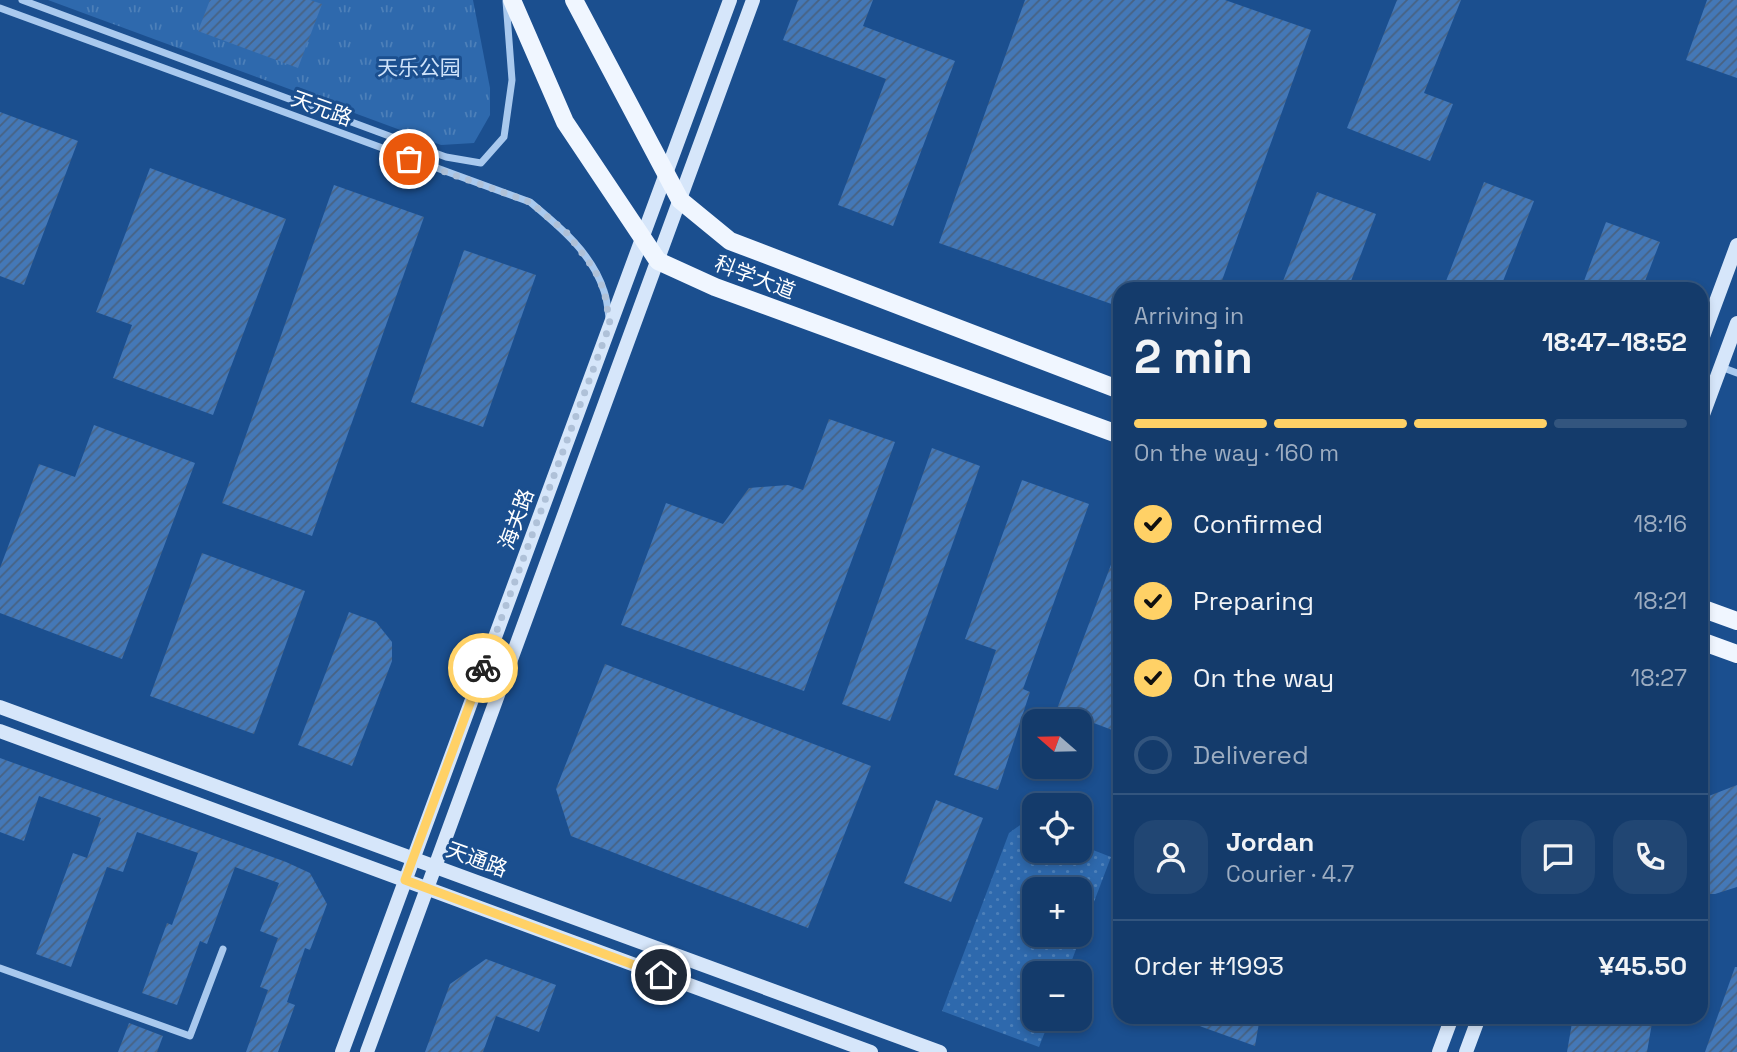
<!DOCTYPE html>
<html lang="en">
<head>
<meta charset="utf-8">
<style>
	:root { --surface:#143b6b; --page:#214673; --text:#f1f3f6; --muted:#9dadc1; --line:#33557e; --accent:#ffd166 }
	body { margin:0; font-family:"Space Grotesk","Noto Sans SC",sans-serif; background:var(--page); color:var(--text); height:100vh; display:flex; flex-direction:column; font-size:26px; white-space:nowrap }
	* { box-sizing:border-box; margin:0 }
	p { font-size:23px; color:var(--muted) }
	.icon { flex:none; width:38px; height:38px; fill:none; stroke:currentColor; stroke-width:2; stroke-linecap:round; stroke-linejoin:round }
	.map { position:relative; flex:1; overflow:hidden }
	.side { position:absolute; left:1113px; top:282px; width:595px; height:742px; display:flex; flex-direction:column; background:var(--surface); border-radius:21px; box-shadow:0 4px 10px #0003,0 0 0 2px var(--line) }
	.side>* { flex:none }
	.needle { width:46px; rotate:290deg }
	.controls { position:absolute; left:1022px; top:709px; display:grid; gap:14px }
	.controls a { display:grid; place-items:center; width:70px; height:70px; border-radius:14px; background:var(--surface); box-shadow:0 4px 10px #0003,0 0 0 2px var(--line); font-size:35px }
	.pin { position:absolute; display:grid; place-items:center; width:60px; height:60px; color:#fff; margin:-30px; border:4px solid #fff; border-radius:50%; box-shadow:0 2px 7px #0007 }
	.courier { position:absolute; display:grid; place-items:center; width:70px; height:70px; margin:-35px; border:5px solid #ffd166; border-radius:50%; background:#fff; color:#222; box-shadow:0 2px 9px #0007 }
	.headline em { font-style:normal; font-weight:600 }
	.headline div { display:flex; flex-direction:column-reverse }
	.headline { display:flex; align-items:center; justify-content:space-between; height:119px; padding:0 21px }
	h1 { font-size:46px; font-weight:600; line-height:52px }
	.bar { display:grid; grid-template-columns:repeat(4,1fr); gap:10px 7px; align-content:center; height:84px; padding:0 21px }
	.bar i { height:9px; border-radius:5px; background:var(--line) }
	.bar .selected { background:var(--accent) }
	.bar p { grid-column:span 4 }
	.line { display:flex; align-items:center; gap:18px; padding:0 21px; border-top:2px solid var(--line) }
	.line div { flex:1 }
	.round { display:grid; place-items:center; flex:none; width:74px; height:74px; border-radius:21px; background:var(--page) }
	ol { padding:0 21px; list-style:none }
	li { display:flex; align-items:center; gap:21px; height:77px }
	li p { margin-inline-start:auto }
	li .icon { padding:7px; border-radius:50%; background:var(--accent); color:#111; stroke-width:4 }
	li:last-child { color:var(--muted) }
	li i { width:38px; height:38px; border:4px solid var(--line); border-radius:50% }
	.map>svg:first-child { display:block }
	.grass { fill:url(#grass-dots); fill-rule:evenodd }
	.park { fill:url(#park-tufts) }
	.building { fill:url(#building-hatch) }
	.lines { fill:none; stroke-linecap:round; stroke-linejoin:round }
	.street { stroke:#a9c9ee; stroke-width:7 }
	.secondary { stroke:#d6e6fa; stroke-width:14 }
	.primary { stroke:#f0f6ff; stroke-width:18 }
	.done { stroke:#afc1d8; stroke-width:7; stroke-dasharray:0 12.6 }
	.route { stroke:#ffd166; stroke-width:9 }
	.labels { text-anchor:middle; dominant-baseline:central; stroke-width:6; stroke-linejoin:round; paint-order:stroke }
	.park-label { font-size:21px; fill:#cfe3fa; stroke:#1b4f8f }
	.street-label { font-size:21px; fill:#fff; stroke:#1b4f8f }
</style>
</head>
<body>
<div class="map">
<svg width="1737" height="1052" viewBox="0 0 1737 1052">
	<defs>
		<pattern id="grass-dots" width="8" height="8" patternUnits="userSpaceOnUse" patternTransform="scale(1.75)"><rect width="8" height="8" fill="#2e69ad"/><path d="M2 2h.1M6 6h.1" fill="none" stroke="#4d80b9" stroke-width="1.8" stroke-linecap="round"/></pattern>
		<pattern id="park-tufts" width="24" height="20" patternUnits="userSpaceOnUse" patternTransform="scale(1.75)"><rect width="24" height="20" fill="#2e69ad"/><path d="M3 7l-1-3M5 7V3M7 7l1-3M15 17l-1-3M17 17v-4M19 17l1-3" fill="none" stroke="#4d80b9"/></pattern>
		<pattern id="building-hatch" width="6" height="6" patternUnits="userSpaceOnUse" patternTransform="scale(1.75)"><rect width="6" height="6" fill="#4478b7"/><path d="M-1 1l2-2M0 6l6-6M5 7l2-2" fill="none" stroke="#486282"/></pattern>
	</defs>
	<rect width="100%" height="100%" fill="#1b4f8f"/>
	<path class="grass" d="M1023 823 1034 828V850H1080V845L1111 857 1067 973H1034V1018L1050 1019 1039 1047 942 1011 1009 833ZM1034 889H1080V934H1034Z"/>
	<path class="park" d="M48 0H473L490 88V115L474 143 441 145Z"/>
	<g class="building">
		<path d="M210 0H310L322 4 298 68 198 31Z"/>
		<path d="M798 0H873L863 26 955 61 893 226 838 205 886 79 783 40Z"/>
		<path d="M1025 0H1225L1311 30 1219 289H1120V307L939 243Z"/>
		<path d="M1397 0H1461L1424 93 1453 104 1430 161 1347 128Z"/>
		<path d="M1707 0H1737V78L1686 60Z"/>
		<path d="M0 112 78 141 24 285 0 276Z"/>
		<path d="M150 168 286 219 213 415 113 378 132 325 96 312Z"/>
		<path d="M1484 182 1534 201 1500 289H1443Z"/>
		<path d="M334 185 424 217 312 536 222 503Z"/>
		<path d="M1317 192 1376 214 1348 289H1280Z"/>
		<path d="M1606 222 1660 242 1642 289H1581Z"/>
		<path d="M464 250 536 275 483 427 411 402Z"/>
		<path d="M829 419 895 442 804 691 621 625 666 503 723 524 749 488 788 485 803 490Z"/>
		<path d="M94 425 195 463 122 659 0 613V568L39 464 75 477Z"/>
		<path d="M932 448 980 466 890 721 842 704Z"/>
		<path d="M1022 480 1089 504 1023 689 1030 692 998 790 954 775 996 650 965 639Z"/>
		<path d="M1118 546 1120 547V733L1057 709Z"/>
		<path d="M202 553 305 591 254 734 150 696Z"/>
		<path d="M349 612 376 622 392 642V661L352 766 298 745Z"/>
		<path d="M605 664 871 766 808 928 571 836 556 789Z"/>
		<path d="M0 758 286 862 310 873 327 904 310 950 305 948 287 1002 295 1005 278 1052H246L268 990 260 987 278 938 260 931 279 883 235 867 207 944 200 941 177 1005 142 993 167 923 172 925 198 853 137 832 123 872 107 867 71 967 36 954 73 853 87 858 101 818 39 796 24 841 0 832Z"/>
		<path d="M1737 785V887L1715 894H1701V799Z"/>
		<path d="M936 800 983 818 951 902 904 883Z"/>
		<path d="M486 959 556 985 539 1032 496 1016 483 1052H425L450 984Z"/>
		<path d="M1735 967H1737V1052H1705Z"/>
		<path d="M1181 1017H1260L1255 1046 1180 1019Z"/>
		<path d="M1573 1017H1653L1647 1052H1567Z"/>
		<path d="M129 1023 163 1036 157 1052H118Z"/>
	</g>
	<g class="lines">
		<g class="street">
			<path d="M22 0 446 157 481 163 504 137 512 80 506 1"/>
			<path d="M0 8 530 202C559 226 592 253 604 291 607 299 608 309 609 318"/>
			<path d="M1721 367 1737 373"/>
			<path d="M0 968 190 1036 223 949"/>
		</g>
		<g class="secondary">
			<path d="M1701 342 1737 245"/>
			<path d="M1701 420 1737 323"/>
			<path d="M0 707 940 1052"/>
			<path d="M0 731 871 1052"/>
			<path d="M342 1052 730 0"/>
			<path d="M367 1052 753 0"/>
			<path d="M1439 1052 1452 1017"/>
			<path d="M1466 1052 1479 1017"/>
		</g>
		<g class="primary">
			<path d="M512 0 565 122 658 261 715 287 1120 435"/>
			<path d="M574 0 680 200 730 241 1120 390"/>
			<path d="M1701 608 1737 621"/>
			<path d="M1701 641 1737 654"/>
		</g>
	</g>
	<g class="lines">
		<path class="done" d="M409 159 530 202 567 233 594 269 604 290 610 324 483 668"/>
		<path class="route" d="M483 668 405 880 661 975"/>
	</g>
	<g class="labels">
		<g class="park-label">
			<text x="419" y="67">天乐公园</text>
		</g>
		<g class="street-label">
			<text transform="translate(322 108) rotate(20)">天元路</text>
			<text transform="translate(755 277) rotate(21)">科学大道</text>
			<text transform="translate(516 519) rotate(-70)">海关路</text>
			<text transform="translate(477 859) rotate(20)">天通路</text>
		</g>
	</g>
</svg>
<div class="controls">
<a><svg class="needle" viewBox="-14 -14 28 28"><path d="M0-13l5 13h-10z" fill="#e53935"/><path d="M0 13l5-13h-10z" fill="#9dadc1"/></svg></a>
<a><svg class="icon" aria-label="locate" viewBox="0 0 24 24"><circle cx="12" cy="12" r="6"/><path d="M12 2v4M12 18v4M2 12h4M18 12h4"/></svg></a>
<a>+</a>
<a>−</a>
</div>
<div class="pin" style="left:409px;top:159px;background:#ea580c"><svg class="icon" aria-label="bag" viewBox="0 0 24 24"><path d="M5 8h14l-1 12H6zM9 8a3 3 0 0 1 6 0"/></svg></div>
<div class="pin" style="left:661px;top:975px;background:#1f2937"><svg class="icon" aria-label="home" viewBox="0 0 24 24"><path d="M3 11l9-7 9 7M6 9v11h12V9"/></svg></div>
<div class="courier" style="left:483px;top:668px"><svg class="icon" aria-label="bike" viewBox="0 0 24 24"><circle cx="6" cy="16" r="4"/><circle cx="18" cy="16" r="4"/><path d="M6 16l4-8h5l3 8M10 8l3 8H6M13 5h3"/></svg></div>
<section class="side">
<div class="headline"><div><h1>2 min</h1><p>Arriving in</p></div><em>18:47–18:52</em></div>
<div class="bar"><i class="selected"></i><i class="selected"></i><i class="selected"></i><i></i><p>On the way · 160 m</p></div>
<ol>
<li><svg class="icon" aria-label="check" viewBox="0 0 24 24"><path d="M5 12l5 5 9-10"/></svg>Confirmed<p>18:16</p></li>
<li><svg class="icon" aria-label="check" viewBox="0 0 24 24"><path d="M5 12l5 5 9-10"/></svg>Preparing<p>18:21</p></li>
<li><svg class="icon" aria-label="check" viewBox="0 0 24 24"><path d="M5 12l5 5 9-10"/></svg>On the way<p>18:27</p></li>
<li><i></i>Delivered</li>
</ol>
<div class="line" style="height:126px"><a class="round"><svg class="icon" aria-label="person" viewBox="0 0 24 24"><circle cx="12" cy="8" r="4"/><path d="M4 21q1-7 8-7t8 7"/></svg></a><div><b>Jordan</b><p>Courier · 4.7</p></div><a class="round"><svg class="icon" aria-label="chat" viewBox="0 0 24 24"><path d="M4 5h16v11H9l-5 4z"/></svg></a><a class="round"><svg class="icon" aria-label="phone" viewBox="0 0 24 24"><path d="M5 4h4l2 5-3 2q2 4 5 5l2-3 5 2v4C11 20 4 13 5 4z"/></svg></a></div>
<div class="line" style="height:91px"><div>Order #1993</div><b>¥45.50</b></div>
</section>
</div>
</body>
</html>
